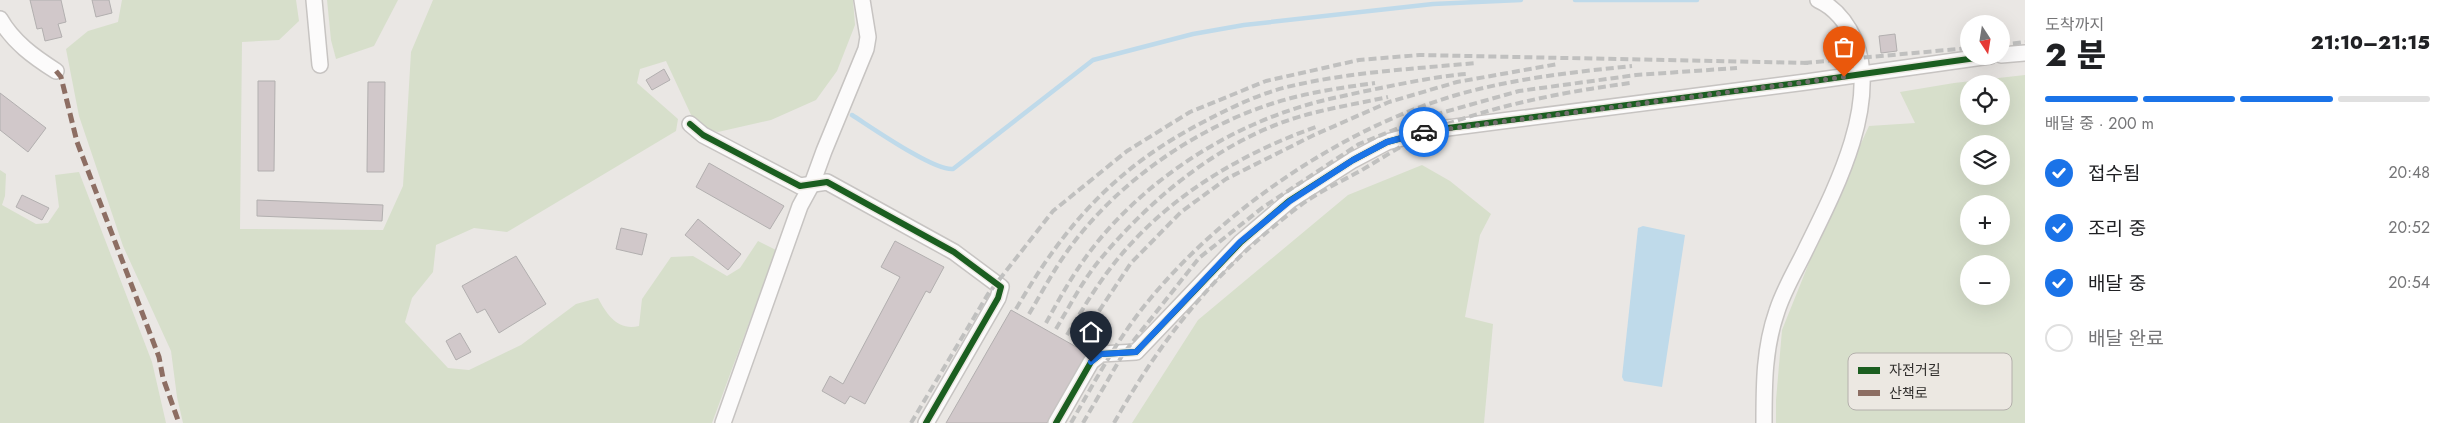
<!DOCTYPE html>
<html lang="ko">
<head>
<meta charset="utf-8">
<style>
	:root { --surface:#fff; --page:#f6f6f6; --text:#202124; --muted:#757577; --line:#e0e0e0; --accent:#1a73e8 }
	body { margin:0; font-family:Jost,"Noto Sans KR",sans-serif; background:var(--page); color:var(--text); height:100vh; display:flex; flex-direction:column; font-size:19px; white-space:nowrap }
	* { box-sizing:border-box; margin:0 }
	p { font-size:16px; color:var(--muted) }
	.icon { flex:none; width:28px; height:28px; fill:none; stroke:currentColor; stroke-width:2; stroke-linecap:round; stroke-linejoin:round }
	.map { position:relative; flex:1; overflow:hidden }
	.drawer { display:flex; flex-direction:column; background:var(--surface); width:425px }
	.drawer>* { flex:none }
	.needle { width:32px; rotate:168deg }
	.controls { position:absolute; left:1960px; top:15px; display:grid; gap:10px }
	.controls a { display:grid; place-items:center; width:50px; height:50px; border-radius:50%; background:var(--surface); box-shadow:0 5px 20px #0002; font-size:25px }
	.pin { position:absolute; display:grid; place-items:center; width:42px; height:42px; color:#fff; margin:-51px -21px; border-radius:50% 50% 50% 0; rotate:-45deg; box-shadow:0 0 5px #0007 }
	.pin .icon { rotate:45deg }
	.courier { position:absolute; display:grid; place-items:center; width:50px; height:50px; margin:-25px; border:4px solid #1a73e8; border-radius:50%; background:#fff; color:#222; box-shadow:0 1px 6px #0007 }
	.overview em { font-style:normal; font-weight:800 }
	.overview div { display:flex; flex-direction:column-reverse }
	.overview { display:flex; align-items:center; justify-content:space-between; height:85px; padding:0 20px }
	h1 { font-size:32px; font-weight:800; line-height:38px }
	.bar { display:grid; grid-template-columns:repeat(4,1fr); gap:8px 5px; align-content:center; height:60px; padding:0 20px }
	.bar i { height:6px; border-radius:4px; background:var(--line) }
	.bar .selected { background:var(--accent) }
	.bar p { grid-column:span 4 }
	ol { padding:0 20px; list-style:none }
	li { display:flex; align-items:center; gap:15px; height:55px }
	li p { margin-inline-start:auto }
	li .icon { padding:5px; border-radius:50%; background:var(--accent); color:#fff; stroke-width:4 }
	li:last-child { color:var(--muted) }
	li i { width:28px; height:28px; border:2px solid var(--line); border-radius:50% }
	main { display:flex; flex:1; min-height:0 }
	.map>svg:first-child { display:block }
	.green { fill:#d7dfcb; fill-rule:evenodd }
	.water { fill:#bfdaea }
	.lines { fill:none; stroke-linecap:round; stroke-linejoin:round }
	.stream { stroke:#bfdaea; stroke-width:4.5 }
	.building { fill:#d1c8ca; stroke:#b2afaf }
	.minor-casing { stroke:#c7c4c2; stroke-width:18 }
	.minor { stroke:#fcfbfb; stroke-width:15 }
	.rail { stroke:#c0c0bf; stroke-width:4; stroke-dasharray:8 4; stroke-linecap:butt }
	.quiet { stroke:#8d6e63; stroke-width:5; stroke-dasharray:10 5; stroke-linecap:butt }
	.cycleway-casing { stroke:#ece8e2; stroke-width:9 }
	.cycleway { stroke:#1b5e20; stroke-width:6 }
	.done { stroke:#726f6d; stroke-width:5; stroke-dasharray:0 9 }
	.route { stroke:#1a73e8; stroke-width:6 }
	.key { fill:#ece8e2; stroke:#b4b0ac; stroke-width:1 }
	.key-label { font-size:14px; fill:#312f2d }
</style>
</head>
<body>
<main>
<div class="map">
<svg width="2025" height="423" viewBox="0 0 2025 423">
	<rect width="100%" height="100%" fill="#eae7e4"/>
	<g class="green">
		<path d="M122 0H296L299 21 279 40 242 42 240 229 383 230 403 186 411 52 433 0H853L855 25 837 71 816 100 771 120 718 132 705 129 692 117 666 61 640 69 637 83 678 119 676 131 507 232 474 228 436 245 433 272 412 298 405 322 448 368 469 370 521 345 576 304 598 298C607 315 618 331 639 326L642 299 671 257 693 256 727 276 740 268 758 241 776 250 712 423H183L177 397 171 351 123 246 79 116 66 49 88 31 118 22Z"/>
		<path d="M327 0H398L374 46 336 59 331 40Z"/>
		<path d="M2025 75V423H1776V400L1782 330 1831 208 1869 126 1915 123 1900 92 1954 83ZM1969 84H2001V116H1969ZM1969 144H2001V176H1969ZM1969 204H2001V236H1969ZM1969 264H2001V296H1969Z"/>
		<path d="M1422 165 1450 181 1491 214 1480 235 1465 317 1493 324 1484 423H1132L1198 320 1348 195Z"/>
		<path d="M0 170 6 174 5 196 2 205 36 224 48 223 59 207 55 175 79 172 152 362 166 423H0Z"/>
	</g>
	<path class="water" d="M1643 226 1685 235 1662 387 1624 381 1622 377 1638 228Z"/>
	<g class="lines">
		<g class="stream">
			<path d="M1575 0H1697"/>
			<path d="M852 115C871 127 934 171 953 169L1093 60 1193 34 1244 25 1433 4 1521 0"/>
		</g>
	</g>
	<g class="building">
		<path d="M30 0H61L66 22 58 24 62 37 45 41 42 28 37 29Z"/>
		<path d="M92 0H109L112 13 96 17Z"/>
		<path d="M1895 34 1897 51 1881 53 1879 36Z"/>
		<path d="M664 69 670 80 652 90 646 80Z"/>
		<path d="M258 81H275L274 171H258Z"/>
		<path d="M368 82H385L384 172H367Z"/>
		<path d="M0 93 46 128 28 152 0 130Z"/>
		<path d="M709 163 784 206 770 229 696 187Z"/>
		<path d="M22 195 49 208 42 220 16 207Z"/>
		<path d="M257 200 383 205 382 221 257 216Z"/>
		<path d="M698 219 741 254 728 270 685 235Z"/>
		<path d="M621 228 647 234 642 255 616 249Z"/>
		<path d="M895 241 944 267 930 293 926 291 865 404 850 396 845 404 822 391 830 376 843 384 900 277 881 267Z"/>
		<path d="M516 256 546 304 499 333 485 309 477 313 462 286Z"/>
		<path d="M1011 310 1087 353 1047 423H946Z"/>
		<path d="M460 333 471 352 456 360 446 341Z"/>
	</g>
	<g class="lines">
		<g class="minor-casing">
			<g id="minor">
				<path d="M314 0 320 65"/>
				<path d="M0 19C13 42 34 57 56 71"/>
				<path d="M2001 55 2025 53"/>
				<path d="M690 124 703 135 800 186 827 182 954 252 1001 287 998 298 926 423"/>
				<path d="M723 423 800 206 812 184 824 151 866 49 868 37 862 0"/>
				<path d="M1056 423 1091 362 1101 354 1136 352 1241 242 1289 201 1353 160 1387 142 1432 130 1806 82 1990 56"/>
				<path d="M1764 423C1764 384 1764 348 1777 311 1784 289 1796 270 1806 249 1834 192 1880 105 1855 41 1847 23 1836 8 1818 0"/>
			</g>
		</g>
		<use href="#minor" class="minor"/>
		<g class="rail">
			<path d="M2001 45 2025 42"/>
			<path d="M1804 63 1969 48"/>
			<path d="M1016 309C1066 223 1117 166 1207 120 1232 107 1259 94 1287 87 1349 72 1412 69 1476 63"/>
			<path d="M1029 314C1041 294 1052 273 1066 253 1113 186 1190 131 1268 105 1303 93 1339 88 1375 83"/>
			<path d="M1046 323C1057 303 1068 283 1081 264 1133 188 1221 129 1310 104 1327 99 1344 96 1361 92 1396 85 1431 77 1466 74"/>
			<path d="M1056 329C1069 307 1082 282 1098 262 1148 201 1216 144 1292 119 1323 109 1356 104 1388 97"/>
			<path d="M1067 335C1079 315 1092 293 1106 274 1158 203 1234 156 1316 127"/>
			<path d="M1079 341 1131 263 1181 212 1226 179 1314 135 1389 102 1457 82 1558 64"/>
			<path d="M911 423 988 294 1053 211 1127 151 1190 112 1266 81 1359 60 1420 55 1810 63"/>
			<path d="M1071 423C1095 381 1119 336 1150 299 1224 209 1342 129 1453 96 1510 79 1573 72 1632 66"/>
			<path d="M1083 423 1123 354 1199 258 1262 208 1359 144 1423 118 1519 91 1636 75 1737 68"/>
			<path d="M1114 423C1163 336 1217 269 1297 208 1316 193 1340 182 1362 170 1392 152 1422 132 1456 121 1512 102 1571 91 1630 83"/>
		</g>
		<path class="quiet" d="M56 71 61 77 77 142 159 357 163 378 179 423"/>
		<g class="cycleway-casing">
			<g id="cycleway">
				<path d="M690 124 703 135 800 186 827 182 954 252 1001 287 998 298 926 423"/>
				<path d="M1056 423 1091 362 1101 354 1136 352 1241 242 1289 201 1353 160 1387 142 1432 130 1806 82 1990 56"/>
			</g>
		</g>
		<use href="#cycleway" class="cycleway"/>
	</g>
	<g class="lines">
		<path class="done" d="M1424 132 1844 77"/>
		<path class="route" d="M1091 362 1101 354 1136 352 1240 242 1290 201 1353 160 1387 142 1424 132"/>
	</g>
	<rect x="1848" y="353" width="164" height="57" rx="8" class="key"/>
	<rect x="1858" y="367" width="22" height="7" fill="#1b5e20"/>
	<rect x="1858" y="390" width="22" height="6" fill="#8d6e63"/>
	<g class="key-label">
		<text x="1889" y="375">자전거길</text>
		<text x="1889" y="398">산책로</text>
	</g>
</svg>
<div class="controls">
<a><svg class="needle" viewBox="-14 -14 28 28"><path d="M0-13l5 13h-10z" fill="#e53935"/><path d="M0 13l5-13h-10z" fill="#757577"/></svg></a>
<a><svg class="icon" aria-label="locate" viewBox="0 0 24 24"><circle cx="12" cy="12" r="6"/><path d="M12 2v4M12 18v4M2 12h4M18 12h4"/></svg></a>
<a><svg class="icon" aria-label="layers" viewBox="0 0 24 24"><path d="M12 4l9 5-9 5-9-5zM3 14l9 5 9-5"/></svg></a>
<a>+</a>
<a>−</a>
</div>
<div class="pin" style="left:1844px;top:77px;background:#ea580c"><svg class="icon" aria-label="bag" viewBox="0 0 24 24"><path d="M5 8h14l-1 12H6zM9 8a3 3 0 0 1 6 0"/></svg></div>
<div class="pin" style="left:1091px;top:362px;background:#1f2937"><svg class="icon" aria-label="home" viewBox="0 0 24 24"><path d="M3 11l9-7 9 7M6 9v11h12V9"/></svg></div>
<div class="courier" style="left:1424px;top:132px"><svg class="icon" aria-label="car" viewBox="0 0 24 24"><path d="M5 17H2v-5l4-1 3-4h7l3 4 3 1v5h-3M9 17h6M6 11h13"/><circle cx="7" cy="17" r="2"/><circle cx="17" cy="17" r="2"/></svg></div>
</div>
<section class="drawer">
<div class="overview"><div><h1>2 분</h1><p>도착까지</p></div><em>21:10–21:15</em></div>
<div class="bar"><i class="selected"></i><i class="selected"></i><i class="selected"></i><i></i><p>배달 중 · 200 m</p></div>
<ol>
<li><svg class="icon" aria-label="check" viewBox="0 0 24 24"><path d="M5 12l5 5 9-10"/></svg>접수됨<p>20:48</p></li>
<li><svg class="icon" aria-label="check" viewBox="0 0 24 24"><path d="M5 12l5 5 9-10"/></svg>조리 중<p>20:52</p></li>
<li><svg class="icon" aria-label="check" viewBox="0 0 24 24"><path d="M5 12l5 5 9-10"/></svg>배달 중<p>20:54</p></li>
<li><i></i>배달 완료</li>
</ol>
</section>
</main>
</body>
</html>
